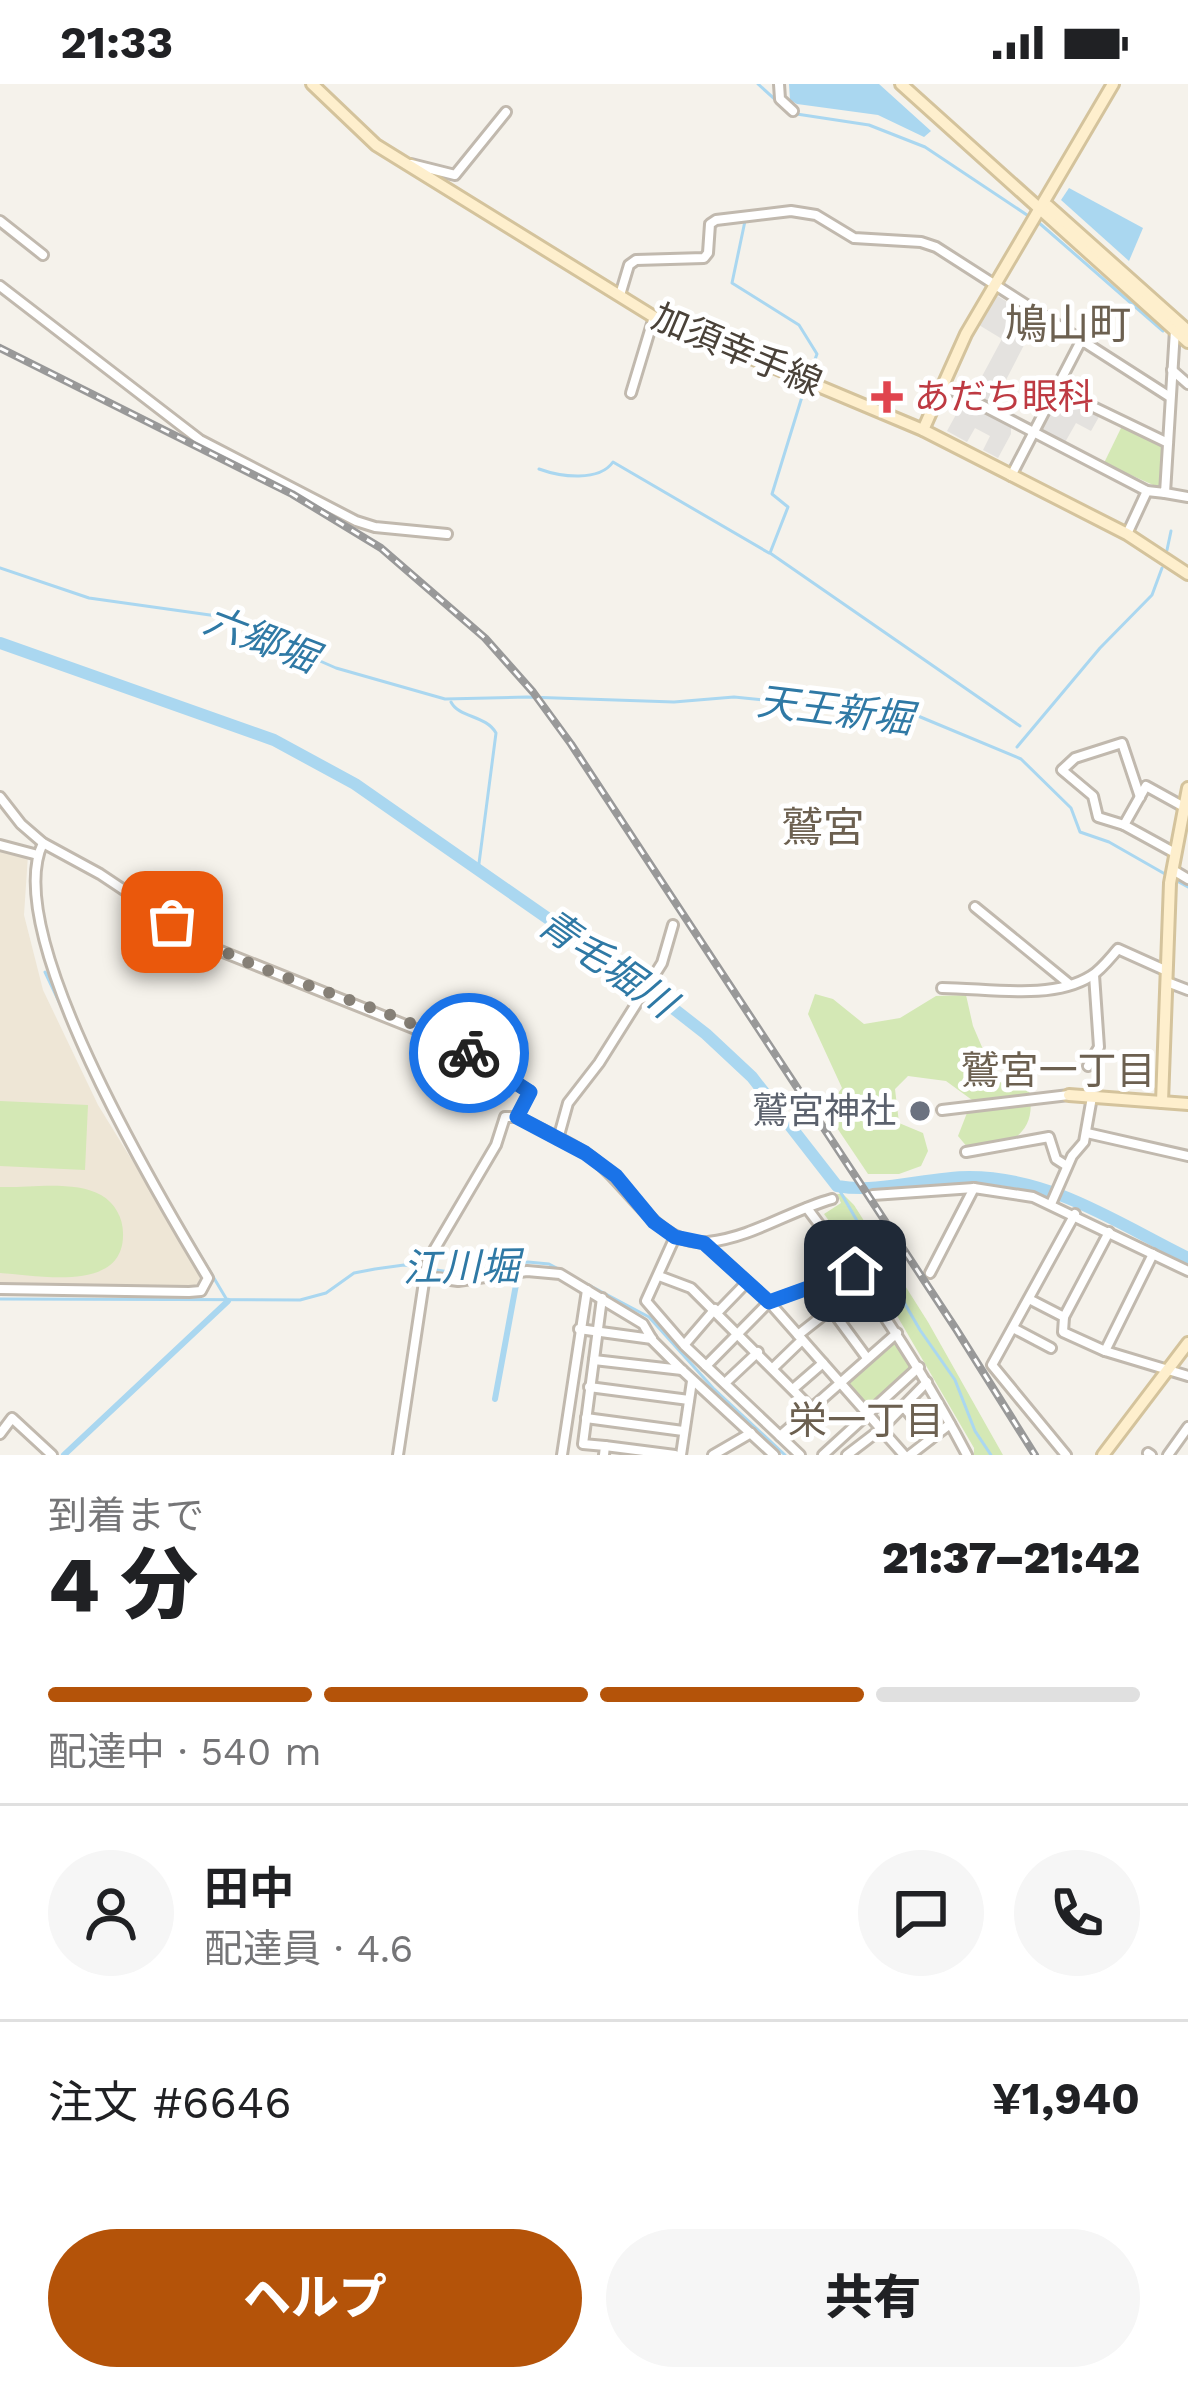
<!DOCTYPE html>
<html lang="ja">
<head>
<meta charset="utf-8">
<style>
	:root { --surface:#fff; --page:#f6f6f6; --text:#202124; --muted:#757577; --line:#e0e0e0; --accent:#b45309 }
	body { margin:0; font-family:"Work Sans","Noto Sans JP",sans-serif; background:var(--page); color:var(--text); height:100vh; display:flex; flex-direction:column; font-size:45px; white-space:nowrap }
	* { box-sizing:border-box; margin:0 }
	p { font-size:39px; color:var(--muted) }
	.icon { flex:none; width:66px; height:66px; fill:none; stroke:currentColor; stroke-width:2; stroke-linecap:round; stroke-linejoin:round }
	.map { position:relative; height:1371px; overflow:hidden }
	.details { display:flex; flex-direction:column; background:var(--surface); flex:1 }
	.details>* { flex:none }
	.pin { position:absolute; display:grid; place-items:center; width:102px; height:102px; color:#fff; margin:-51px; border-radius:24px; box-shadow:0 6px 18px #0006 }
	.courier { position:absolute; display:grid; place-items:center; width:120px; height:120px; margin:-60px; border:9px solid #1a73e8; border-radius:50%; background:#fff; color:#222; box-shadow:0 3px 15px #0007 }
	.overview em { font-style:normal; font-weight:800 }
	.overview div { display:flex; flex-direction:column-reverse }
	.overview { display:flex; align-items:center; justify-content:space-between; height:204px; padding:0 48px }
	h1 { font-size:78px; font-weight:800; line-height:90px }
	.bar { display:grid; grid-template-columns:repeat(4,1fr); gap:18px 12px; align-content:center; height:144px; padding:0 48px }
	.bar i { height:15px; border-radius:9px; background:var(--line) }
	.bar .on { background:var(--accent) }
	.bar p { grid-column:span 4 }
	.line { display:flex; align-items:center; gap:30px; padding:0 48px; border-top:3px solid var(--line) }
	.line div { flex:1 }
	.round { display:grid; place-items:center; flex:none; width:126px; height:126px; border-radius:63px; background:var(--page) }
	.cta { display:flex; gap:24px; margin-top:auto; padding:24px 48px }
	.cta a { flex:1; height:138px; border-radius:72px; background:var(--accent); color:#fff; font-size:48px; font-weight:800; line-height:138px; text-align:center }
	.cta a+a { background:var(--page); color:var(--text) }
	.status { display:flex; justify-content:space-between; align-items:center; height:84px; padding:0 60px; background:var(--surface); direction:ltr }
	.status svg { height:33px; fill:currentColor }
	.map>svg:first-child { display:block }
	.education { fill:#eee6d6 }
	.green { fill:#d4e8b5 }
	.parking { fill:#e4e2df }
	.water { fill:#aad7f0 }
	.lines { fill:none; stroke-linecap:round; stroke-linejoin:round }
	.stream { stroke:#aad7f0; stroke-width:3 }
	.canal { stroke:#aad7f0; stroke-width:6 }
	.river { stroke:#aad7f0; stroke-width:12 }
	.street-casing { stroke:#c1b9ae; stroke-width:14 }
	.secondary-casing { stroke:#d4c39c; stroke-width:16 }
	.street { stroke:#fff; stroke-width:8 }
	.secondary { stroke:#feefcd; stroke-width:10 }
	.rail-casing { stroke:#999; stroke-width:8 }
	.rail { stroke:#fff; stroke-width:3; stroke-dasharray:9; stroke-linecap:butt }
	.done { stroke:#868077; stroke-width:12; stroke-dasharray:0 21.6 }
	.route { stroke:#1a73e8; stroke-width:15 }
	.health-dot { fill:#e0444e; stroke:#fff; stroke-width:4.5 }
	.worship-dot { fill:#6b7280; stroke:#fff; stroke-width:4.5 }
	.labels { text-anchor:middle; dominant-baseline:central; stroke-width:10; stroke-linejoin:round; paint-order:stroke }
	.street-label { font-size:36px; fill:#4a4239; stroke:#fff }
	.health-label { font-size:36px; fill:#be3a42; stroke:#fff; text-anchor:start }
	.worship-label { font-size:36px; fill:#5b616d; stroke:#fff; text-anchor:end }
	.water-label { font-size:39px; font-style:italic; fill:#2f79a5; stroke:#fff }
	.neighbourhood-label { font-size:39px; fill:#6c6050; stroke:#fff }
	.quarter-label { font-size:42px; fill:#6c6050; stroke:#fff }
</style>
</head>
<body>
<div class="status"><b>21:33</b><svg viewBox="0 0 49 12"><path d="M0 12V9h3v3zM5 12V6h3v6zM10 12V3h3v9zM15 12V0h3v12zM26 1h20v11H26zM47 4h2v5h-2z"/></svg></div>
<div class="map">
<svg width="1188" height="1371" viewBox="0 0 1188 1371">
	<rect width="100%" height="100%" fill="#f5f2eb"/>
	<path class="education" d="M0 764 28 771 24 831 43 906 98 1021 202 1190 196 1202 0 1201Z"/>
	<g class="green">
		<path d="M1123 340 1165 363 1162 405 1104 379Z"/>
		<path d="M815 910 833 915 864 940 900 934 936 912 966 911 973 942 997 998 1028 1002C1040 1049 1011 1061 973 1070L958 1052 972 1016 946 997 908 992 895 1005 899 1039 923 1049 928 1067 921 1082 899 1090H868L825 1026 842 1004 808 930Z"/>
		<path d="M0 1017 88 1021 85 1086 0 1082Z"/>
		<path d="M0 1103C29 1104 75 1096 101 1111 115 1119 123 1134 123 1149 125 1210 37 1191 0 1189Z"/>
		<path d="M837 1110H843L854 1121 928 1238 1003 1371H974V1364L896 1230 824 1130 841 1119Z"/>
		<path d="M897 1257 912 1286 872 1328 847 1299 848 1295Z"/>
	</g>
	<g class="parking">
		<path d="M996 211 1037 236 992 323 972 311 1002 255 979 241Z"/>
		<path d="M1057 309 1100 331 1091 347 1076 339 1064 360 1040 348Z"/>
		<path d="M964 316 1011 341V350L998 374 983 366 990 352 975 344 967 358 947 347Z"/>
	</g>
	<g class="water">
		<path d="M789 0H879L931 47 924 53 878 31 797 20 790 16Z"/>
		<path d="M1069 104 1143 144 1129 177 1061 116Z"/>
	</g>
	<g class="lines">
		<g class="stream">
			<path d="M758 0 790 29 869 41 925 63 1030 133"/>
			<path d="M745 137 732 199 799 241 817 270 808 294"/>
			<path d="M1038 138 1163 247"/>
			<path d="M805 303 772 410 788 423 770 469 1020 642"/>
			<path d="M539 385C561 393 599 398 613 378L769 469"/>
			<path d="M1167 466 1171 447"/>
			<path d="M0 484 89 514 217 532 336 584 445 615 527 613 674 618 734 613 918 632 1021 675 1071 724 1080 748 1109 758 1165 790"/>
			<path d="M451 618C459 634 486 631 496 649L478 787"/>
			<path d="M1017 663 1100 564 1152 511 1162 484"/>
			<path d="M1177 797 1188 803"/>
			<path d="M45 888 103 1011"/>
			<path d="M146 1080 227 1216"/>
			<path d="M837 1102 920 1246 955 1296 975 1347 991 1371"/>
			<path d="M0 1215 300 1216 326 1209 354 1189 375 1185 404 1181 456 1189 528 1178 549 1180 649 1233 713 1304 785 1371"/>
		</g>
		<g class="canal">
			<path d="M495 1315 520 1179"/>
			<path d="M64 1371 228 1217"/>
		</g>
		<path class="river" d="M0 559 274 656 355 700 642 900 706 950 752 993 837 1102C880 1110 926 1093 969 1093 1051 1093 1117 1139 1188 1174"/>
		<g class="street-casing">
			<g id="street">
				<path d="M779 0 780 15 793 27"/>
				<path d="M411 80 455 91 506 28"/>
				<path d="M0 137 43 171"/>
				<path d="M0 202 200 356 356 437 375 443 447 450"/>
				<path d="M620 211 629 181 636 176 704 174 708 169 710 140 716 136 791 127 816 131 854 154 921 158 936 163 1170 313"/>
				<path d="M1172 286 1188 300"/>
				<path d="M943 301 1147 407 1165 409 1175 246"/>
				<path d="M1056 305 1168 359"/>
				<path d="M631 309 654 233"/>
				<path d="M1011 392 1081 257"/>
				<path d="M1165 409 1188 413"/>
				<path d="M1127 450 1147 407"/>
				<path d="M0 713 21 740 43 759 100 790 208 862 458 962 530 1008 517 1033H505L496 1061 427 1178 398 1371"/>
				<path d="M1124 741 1098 733 1093 712 1062 686 1075 674 1122 659 1140 713"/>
				<path d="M0 761 34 770"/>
				<path d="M1175 769 1124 741 1146 702 1184 723"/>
				<path d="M1173 786 1188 795"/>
				<path d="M975 823 1068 899"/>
				<path d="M1167 898 1188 906"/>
				<path d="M942 904C987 904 1051 917 1091 892 1101 886 1110 874 1118 865L1167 887"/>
				<path d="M1088 982 1099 963 1094 891"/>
				<path d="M942 1026 1069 1011"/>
				<path d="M517 1033C541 1046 569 1057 591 1073 628 1099 657 1164 708 1158 753 1153 789 1127 832 1115"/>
				<path d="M1087 1049 1188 1072"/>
				<path d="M558 1055 568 1019 599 979 662 879 673 841"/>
				<path d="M966 1068 1049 1053 1056 1075 1067 1082"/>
				<path d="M873 1111 974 1104 1033 1113 1188 1187"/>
				<path d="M1051 1120 1072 1072 1084 1058 1092 1013"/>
				<path d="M807 1124C867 1203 921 1283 967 1371"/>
				<path d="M675 1153 646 1217 684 1261 800 1371"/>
				<path d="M704 1159 769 1218 904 1371"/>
				<path d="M930 1189 974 1104"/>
				<path d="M423 1192 458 1197 527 1187 560 1190 643 1240 653 1257 682 1286 774 1371"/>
				<path d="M659 1192 691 1204 811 1324"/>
				<path d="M814 1202 867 1274"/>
				<path d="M0 1205 189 1208 201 1207 208 1194C158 1111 0 848 43 759"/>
				<path d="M602 1214 583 1360 605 1362 604 1371"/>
				<path d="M1029 1215 1064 1233 1063 1248 1105 1267 1188 1292"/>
				<path d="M718 1228 747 1198"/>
				<path d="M1064 1233 1109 1148"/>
				<path d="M1013 1244 1051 1264"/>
				<path d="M579 1245 652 1255"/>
				<path d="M798 1251 831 1225"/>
				<path d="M685 1260 715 1225"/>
				<path d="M1105 1267 1153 1170"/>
				<path d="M594 1276 682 1286"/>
				<path d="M706 1282 769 1218 855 1187"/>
				<path d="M773 1284 802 1256"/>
				<path d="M725 1299 758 1268"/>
				<path d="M589 1303 689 1316"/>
				<path d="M793 1305 823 1279"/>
				<path d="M903 1322 930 1355"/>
				<path d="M586 1334 683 1347"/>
				<path d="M0 1350 12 1334 52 1371"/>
				<path d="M780 1352 897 1249"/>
				<path d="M605 1362 675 1371"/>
				<path d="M1148 1369 1151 1371"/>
				<path d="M562 1371 587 1206"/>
				<path d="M681 1371 692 1297"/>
				<path d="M713 1371 751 1349"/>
				<path d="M823 1371 919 1283"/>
				<path d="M847 1371 881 1345 927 1298"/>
				<path d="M910 1371 950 1340"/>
				<path d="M1066 1371 992 1281 1075 1130"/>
				<path d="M1168 1371 1188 1343"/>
			</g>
		</g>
		<g class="secondary-casing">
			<g id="secondary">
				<path d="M312 0 376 61 654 233 923 346 1127 450 1188 490"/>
				<path d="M901 0 1188 258"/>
				<path d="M1048 122 1188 247"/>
				<path d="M923 346 966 250 1113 0"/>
				<path d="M1069 1011 1188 1020"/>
				<path d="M1162 1018 1170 799 1188 704"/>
				<path d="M1103 1371 1188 1259"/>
			</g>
		</g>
		<use href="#street" class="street"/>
		<use href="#secondary" class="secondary"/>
		<g class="rail-casing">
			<path id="rail" d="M0 264 292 410 381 464 485 554 533 608 571 660 956 1245 1035 1371"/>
		</g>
		<use href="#rail" class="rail"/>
	</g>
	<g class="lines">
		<path class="done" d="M172 838C266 901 378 913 469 969"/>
		<path class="route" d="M469 969 530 1008 517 1033 585 1069 616 1092 654 1138 675 1153 704 1159 769 1218 855 1187"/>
	</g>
	<path class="health-dot" d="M881 295h12v12h12v12h-12v12h-12v-12h-12v-12h12z"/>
	<circle class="worship-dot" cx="920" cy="1027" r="12"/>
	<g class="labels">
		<g class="street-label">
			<text transform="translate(737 266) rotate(23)">加須幸手線</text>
		</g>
		<g class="health-label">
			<text x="914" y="313">あだち眼科</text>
		</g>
		<g class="worship-label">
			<text x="896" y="1027">鷲宮神社</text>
		</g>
		<g class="water-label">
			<text transform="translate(261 555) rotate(21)">六郷堀</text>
			<text transform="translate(835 626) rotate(7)">天王新堀</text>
			<text transform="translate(607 879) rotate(35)">青毛堀川</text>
			<text transform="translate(461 1183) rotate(-1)">江川堀</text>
		</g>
		<g class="neighbourhood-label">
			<text x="1058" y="986">鷲宮一丁目</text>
			<text x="866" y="1336">栄一丁目</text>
		</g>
		<g class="quarter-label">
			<text x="1068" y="240">鳩山町</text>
			<text x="823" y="743">鷲宮</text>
		</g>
	</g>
</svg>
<div class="pin" style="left:172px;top:838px;background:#ea580c"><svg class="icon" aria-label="bag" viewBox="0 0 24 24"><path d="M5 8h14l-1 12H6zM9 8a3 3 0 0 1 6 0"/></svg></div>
<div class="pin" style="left:855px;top:1187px;background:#1f2937"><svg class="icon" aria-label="home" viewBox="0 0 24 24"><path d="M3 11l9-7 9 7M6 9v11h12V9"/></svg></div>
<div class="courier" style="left:469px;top:969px"><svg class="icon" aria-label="bike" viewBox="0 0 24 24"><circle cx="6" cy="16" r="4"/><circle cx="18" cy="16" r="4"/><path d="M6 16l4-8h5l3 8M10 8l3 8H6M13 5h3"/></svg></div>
</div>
<section class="details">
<div class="overview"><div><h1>4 分</h1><p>到着まで</p></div><em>21:37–21:42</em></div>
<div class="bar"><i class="on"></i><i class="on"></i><i class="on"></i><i></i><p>配達中 · 540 m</p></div>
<div class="line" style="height:216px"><a class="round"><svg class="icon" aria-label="person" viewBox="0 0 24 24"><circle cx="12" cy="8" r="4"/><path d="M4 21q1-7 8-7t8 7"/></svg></a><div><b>田中</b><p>配達員 · 4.6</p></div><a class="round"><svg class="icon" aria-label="chat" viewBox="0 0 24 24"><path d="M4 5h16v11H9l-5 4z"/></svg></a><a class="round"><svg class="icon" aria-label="phone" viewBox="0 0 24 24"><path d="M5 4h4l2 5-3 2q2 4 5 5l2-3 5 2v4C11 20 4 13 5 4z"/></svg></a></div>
<div class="line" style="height:156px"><div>注文 #6646</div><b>¥1,940</b></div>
<div class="cta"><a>ヘルプ</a><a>共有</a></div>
</section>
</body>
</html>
